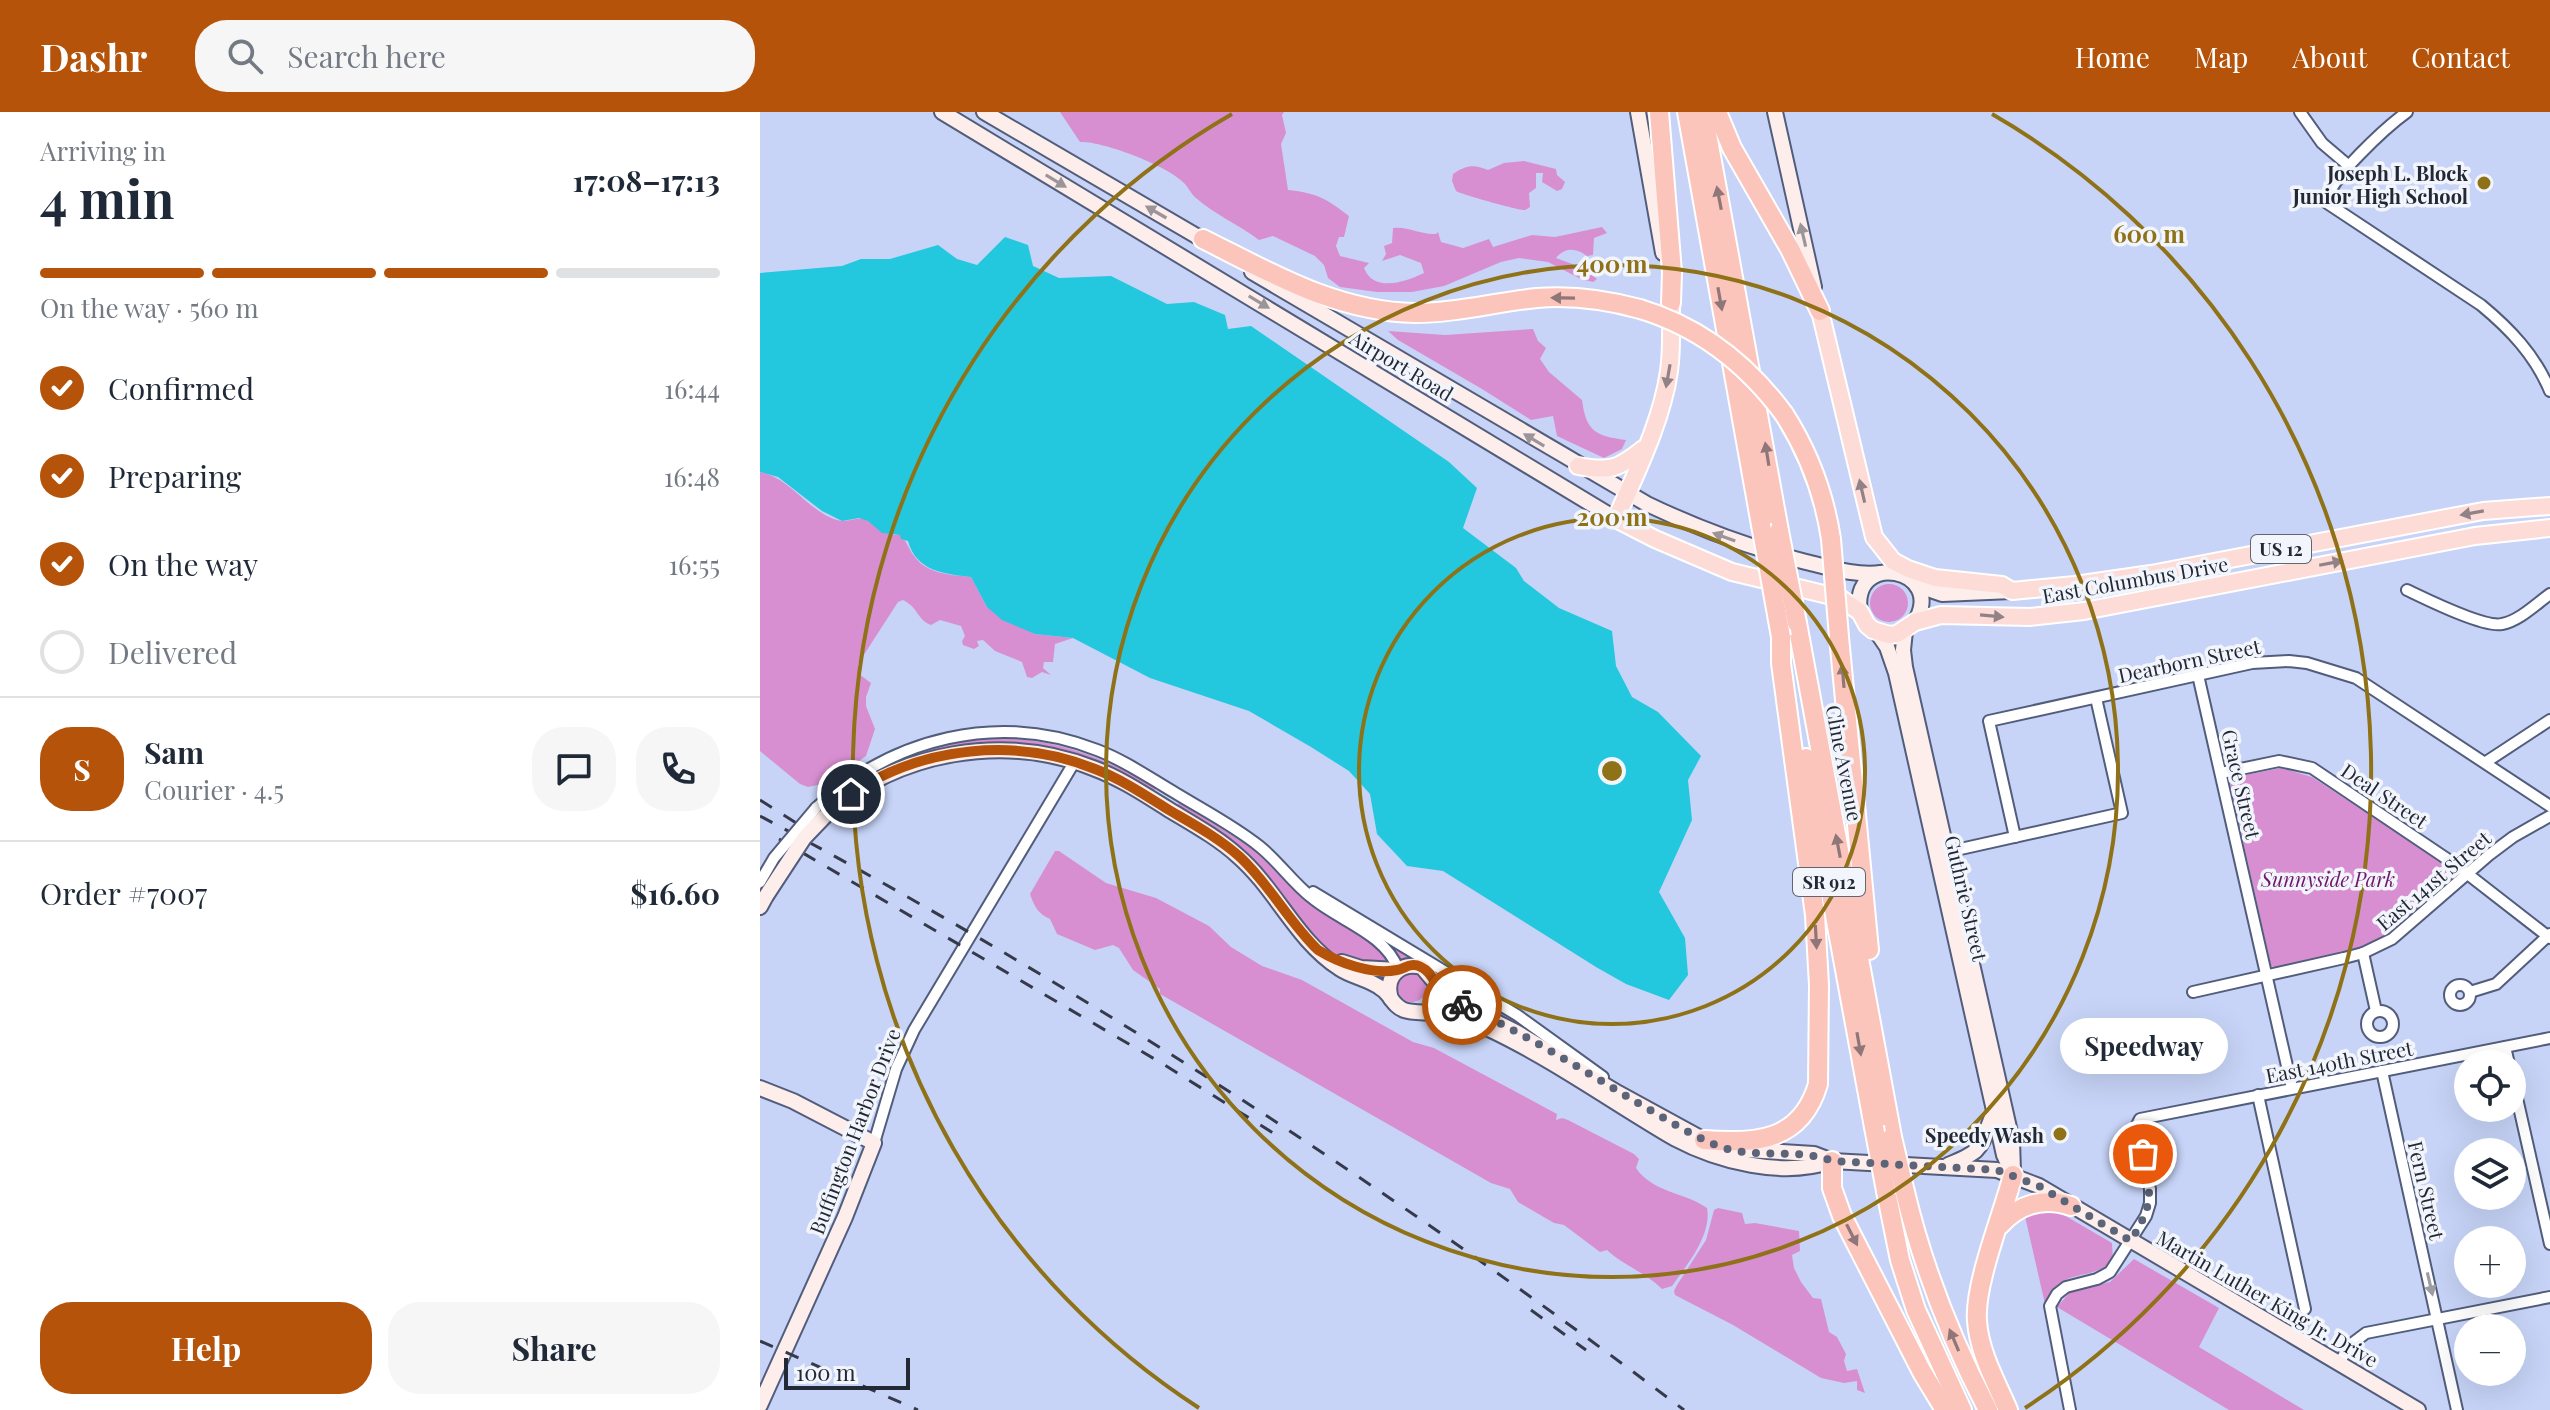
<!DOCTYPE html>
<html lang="en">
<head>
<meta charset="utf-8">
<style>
	:root { --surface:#fff; --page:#f6f6f7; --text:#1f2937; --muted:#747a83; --line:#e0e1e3; --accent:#b45309 }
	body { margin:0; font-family:"Playfair Display",serif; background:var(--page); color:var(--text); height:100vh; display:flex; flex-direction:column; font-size:30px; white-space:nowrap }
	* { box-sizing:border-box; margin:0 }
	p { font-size:26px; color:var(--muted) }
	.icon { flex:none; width:44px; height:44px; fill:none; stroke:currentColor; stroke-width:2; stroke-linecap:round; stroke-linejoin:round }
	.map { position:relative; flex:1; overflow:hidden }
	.panel { display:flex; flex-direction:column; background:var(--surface); width:760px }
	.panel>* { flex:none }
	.fabs { position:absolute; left:1694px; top:938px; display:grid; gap:16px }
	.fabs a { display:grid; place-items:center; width:72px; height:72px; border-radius:50%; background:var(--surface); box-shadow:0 8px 32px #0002; font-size:40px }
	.scale { position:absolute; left:24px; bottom:20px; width:126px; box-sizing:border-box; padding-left:8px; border:4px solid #232835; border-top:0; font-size:22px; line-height:28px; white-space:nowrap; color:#232835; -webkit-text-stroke:6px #f2f5fc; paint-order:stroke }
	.pin { position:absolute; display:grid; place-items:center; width:68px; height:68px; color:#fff; margin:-34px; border:4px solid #fff; border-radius:50%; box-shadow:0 2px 8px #0007 }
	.courier { position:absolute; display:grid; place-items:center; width:80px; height:80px; margin:-40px; border:6px solid #b45309; border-radius:50%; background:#fff; color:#222; box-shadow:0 2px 10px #0007 }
	.bubble { position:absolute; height:56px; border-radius:28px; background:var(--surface); box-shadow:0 8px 32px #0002; font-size:26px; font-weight:700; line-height:56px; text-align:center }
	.head em { font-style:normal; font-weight:700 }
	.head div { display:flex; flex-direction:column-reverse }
	.head { display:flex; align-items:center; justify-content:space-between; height:136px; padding:0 40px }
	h1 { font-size:52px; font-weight:700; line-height:60px }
	.bar { display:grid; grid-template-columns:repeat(4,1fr); gap:12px 8px; align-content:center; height:96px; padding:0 40px }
	.bar i { height:10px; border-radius:6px; background:var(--line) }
	.bar .current { background:var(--accent) }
	.bar p { grid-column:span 4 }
	.line { display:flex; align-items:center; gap:20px; padding:0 40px; border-top:2px solid var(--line) }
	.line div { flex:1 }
	.round { display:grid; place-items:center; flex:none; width:84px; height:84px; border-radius:32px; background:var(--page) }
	ol { padding:0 40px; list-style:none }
	li { display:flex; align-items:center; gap:24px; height:88px }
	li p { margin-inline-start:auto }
	li .icon { padding:8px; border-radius:50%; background:var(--accent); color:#fff; stroke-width:4 }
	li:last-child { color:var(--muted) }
	li i { width:44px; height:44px; border:4px solid var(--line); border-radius:50% }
	.primary-button { display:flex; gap:16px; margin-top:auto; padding:16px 40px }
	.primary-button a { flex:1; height:92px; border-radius:32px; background:var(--accent); color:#fff; font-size:32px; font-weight:700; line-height:92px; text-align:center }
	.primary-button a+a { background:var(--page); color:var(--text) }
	header { display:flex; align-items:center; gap:48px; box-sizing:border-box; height:112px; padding:0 40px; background:var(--accent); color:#fff }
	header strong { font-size:38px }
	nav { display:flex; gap:44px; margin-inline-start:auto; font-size:28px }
	.search { width:560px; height:72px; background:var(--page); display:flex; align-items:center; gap:20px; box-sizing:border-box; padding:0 28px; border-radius:32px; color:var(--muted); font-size:30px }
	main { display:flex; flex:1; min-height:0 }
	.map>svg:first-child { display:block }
	.green { fill:#d88fd2 }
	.water { fill:#23c7de }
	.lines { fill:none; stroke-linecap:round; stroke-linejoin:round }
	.street-casing { stroke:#525d7c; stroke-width:14 }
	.secondary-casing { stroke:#525d7c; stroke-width:18 }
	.primary-casing { stroke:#fff; stroke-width:20 }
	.highway-casing { stroke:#fff; stroke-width:22 }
	.street { stroke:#fff; stroke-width:10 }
	.secondary { stroke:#feeeeb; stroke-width:14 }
	.primary { stroke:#fddcd7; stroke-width:16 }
	.highway { stroke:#fbc5bc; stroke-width:18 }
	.rail { stroke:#343a49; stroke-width:3; stroke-dasharray:14 14; stroke-linecap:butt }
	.street-bridge-casing { stroke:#525d7c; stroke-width:14; stroke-linecap:butt }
	.secondary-bridge-casing { stroke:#525d7c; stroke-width:18; stroke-linecap:butt }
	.highway-bridge-casing { stroke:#fff; stroke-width:22; stroke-linecap:butt }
	.street-bridge { stroke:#fff; stroke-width:10 }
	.secondary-bridge { stroke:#feeeeb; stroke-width:14 }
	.highway-bridge { stroke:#fbc5bc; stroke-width:18 }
	.oneway { fill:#9b9599 }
	.oneway2 { fill:#8f7678 }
	.oneway3 { fill:#908286 }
	.oneway4 { fill:#9c9ea4 }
	.done { stroke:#5c6479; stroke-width:8; stroke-dasharray:0 14.4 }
	.route { stroke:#b45309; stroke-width:10 }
	.ring { fill:none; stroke:#8f7217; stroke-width:4 }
	.poi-dot { fill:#8f7217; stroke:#f2f5fc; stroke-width:3 }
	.labels { text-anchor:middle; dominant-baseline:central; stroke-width:7; stroke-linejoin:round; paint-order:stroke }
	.shield { fill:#f2f5fc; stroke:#616671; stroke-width:2 }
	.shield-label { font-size:18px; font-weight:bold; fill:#232835 }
	.poi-label { font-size:20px; font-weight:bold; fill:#232835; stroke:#f2f5fc; text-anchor:end }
	.street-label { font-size:20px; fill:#232835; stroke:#f2f5fc }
	.park-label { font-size:20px; font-style:italic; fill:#6f166c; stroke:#f2f5fc }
	.centre { fill:#8f7217; stroke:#f2f5fc; stroke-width:4 }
	.ring-label { font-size:24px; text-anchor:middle; font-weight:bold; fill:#8f7217; stroke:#f2f5fc; stroke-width:7; stroke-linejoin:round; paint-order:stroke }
</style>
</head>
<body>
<header>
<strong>Dashr</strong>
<div class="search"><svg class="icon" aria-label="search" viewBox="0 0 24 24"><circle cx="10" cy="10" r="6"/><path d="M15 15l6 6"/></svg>Search here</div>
<nav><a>Home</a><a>Map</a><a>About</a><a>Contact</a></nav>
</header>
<main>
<section class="panel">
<div class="head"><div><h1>4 min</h1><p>Arriving in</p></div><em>17:08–17:13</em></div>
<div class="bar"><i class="current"></i><i class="current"></i><i class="current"></i><i></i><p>On the way · 560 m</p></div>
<ol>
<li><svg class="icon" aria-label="check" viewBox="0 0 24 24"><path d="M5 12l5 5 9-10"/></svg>Confirmed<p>16:44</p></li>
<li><svg class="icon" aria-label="check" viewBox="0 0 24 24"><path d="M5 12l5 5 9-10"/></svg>Preparing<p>16:48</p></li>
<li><svg class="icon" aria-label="check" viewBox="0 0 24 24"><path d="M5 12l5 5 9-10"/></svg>On the way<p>16:55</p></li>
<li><i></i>Delivered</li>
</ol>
<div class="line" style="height:144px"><b class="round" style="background:var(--accent);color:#fff">S</b><div><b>Sam</b><p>Courier · 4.5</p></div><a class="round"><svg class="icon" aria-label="chat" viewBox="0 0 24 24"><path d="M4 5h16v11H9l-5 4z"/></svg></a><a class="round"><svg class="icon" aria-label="phone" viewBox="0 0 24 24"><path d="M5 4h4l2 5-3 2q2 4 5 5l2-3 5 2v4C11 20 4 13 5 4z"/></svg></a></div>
<div class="line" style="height:104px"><div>Order #7007</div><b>$16.60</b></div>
<div class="primary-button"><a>Help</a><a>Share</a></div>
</section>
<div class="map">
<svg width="1790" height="1298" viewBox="0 0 1790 1298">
	<rect width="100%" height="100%" fill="#c7d4f7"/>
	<g class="green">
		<path d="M300 0H524L522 3 526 21 521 32 528 78C557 81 567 87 589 104L584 125H579L576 134 580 144 609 151 604 156C614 181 645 170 664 161L661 151 640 143 622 149 626 142 624 134 632 131 633 116C648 114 661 123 676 122L678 120 681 130 703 136 729 127 733 135 772 123 795 125 842 115 847 121 834 126 833 143 827 144C816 136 805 135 796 146L823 156 837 167 833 170 821 167 788 150 759 146 741 150 684 174 652 180H617L580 175 568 166 564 153 555 144 513 124 499 128C479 113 454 102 436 86 431 82 429 76 424 71 408 54 343 29 320 30Z"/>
		<path d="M764 49 796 57 797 63 805 70 802 77 797 79 782 70 783 61H776V76L769 81 770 95C768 96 766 98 764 98 761 99 700 82 696 79L692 69 693 62C706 53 714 52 728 58L744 51Z"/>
		<path d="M773 217 778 229 786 236 780 247 789 260 822 288C826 318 834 324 866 328L862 337 844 346 797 324 793 304 771 308 722 277 638 228 628 219 685 223Z"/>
		<path d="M0 360C32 366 49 402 81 409 90 410 98 404 106 408 119 414 124 424 140 423 148 430 148 437 155 445 167 462 192 463 211 465L227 495 275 522 313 526 295 532 293 550H284L283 556 291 563 282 560 272 566 267 565 262 550 235 539 223 528 217 529 219 534 214 537 203 533 202 529 205 524 201 514 180 508 171 513C157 508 159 496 143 488L138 490 98 552 99 562 111 571 106 585V594L115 617 106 644 67 671 48 675 40 672 0 639Z"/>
		<circle cx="1129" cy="491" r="19"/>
		<path d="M221 625C293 626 333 640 395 675V679L321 646 166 642 110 664 71 690C118 650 160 634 221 625Z"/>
		<path d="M1521 656 1552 665 1697 760 1696 764 1628 823 1591 839 1518 856 1511 854 1469 666Z"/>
		<path d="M421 691 490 735 551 791 615 830 627 847 629 853C605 854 581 848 562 834L417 692Z"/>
		<path d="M295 739H299L346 771 396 786 449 814 471 835 502 854 542 868 653 930 674 936 797 1002 796 1008 802 1006 808 1008 874 1042 879 1047 876 1056C893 1081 925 1080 947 1096 952 1123 927 1153 912 1174L902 1177C886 1161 863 1153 847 1138L840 1140 804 1113 794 1111 758 1090 750 1077 731 1071 400 882V877L373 858 359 836 353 833 335 838 297 822 290 807C278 802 274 794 270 782Z"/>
		<path d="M631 831 750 901 825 957 693 885 680 872 638 852Z"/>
		<circle cx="652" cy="876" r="14"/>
		<path d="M958 1096 982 1101 985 1112 995 1111 1039 1119 1040 1139 1032 1143 1034 1156 1041 1170 1053 1186 1061 1187 1069 1220 1077 1225 1086 1242 1084 1249 1087 1259 1097 1257 1105 1281 1097 1278V1269L1084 1271 1061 1266 973 1213 915 1183 914 1179 917 1173 946 1128 954 1098Z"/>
		<path d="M1287 1096 1304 1103 1352 1131 1353 1149C1328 1171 1299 1154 1285 1192L1264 1100Z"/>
		<path d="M1374 1147 1459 1196 1439 1235 1544 1298H1469L1297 1195 1310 1180 1350 1170Z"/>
	</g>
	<path class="water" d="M245 125 268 133 273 154 299 166 351 164 407 192 434 190 465 203 468 217 491 214 689 350 717 376 703 416 756 456 764 469 799 496 852 519 856 554 872 585 898 600 941 644 928 668 932 708 899 780 925 826 928 863 909 888 866 872 836 855 683 759 647 754 617 722 610 682 589 659 551 635 489 599 390 566 313 526 275 522 242 508 227 495 211 465C184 462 156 459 148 429L141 427 140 423 122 421 108 409 99 406 82 409 62 399 18 365 0 360V161L82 154 101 147H130L178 133 197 147 217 153Z"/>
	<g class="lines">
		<g class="street-casing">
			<g id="street">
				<path d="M1540 0 1562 31 1589 54"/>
				<path d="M1647 0C1629 13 1565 70 1567 91L1721 193C1750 217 1775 243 1790 279"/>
				<path d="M1647 478C1666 487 1724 516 1742 512 1759 509 1776 492 1790 482"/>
				<path d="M1438 563 1532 976"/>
				<path d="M1726 650 1790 608"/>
				<path d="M1461 661 1519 649 1552 656 1696 753 1790 826"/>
				<path d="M56 696C133 626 238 599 337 638 366 649 391 667 417 682 445 699 474 714 499 734 518 749 532 770 551 785 579 809 625 821 638 857"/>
				<path d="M1255 725 1229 609 1492 551 1529 549 1547 551 1596 566 1790 694"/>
				<path d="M1187 740 1362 701 1336 586"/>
				<path d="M553 780 757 903 843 965"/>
				<path d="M1603 841 1616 899"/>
				<circle cx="1700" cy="883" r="10"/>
				<path d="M1433 880 1584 846 1603 841 1632 827 1729 743 1753 725 1790 704"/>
				<path d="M1710 880 1736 872 1790 822"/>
				<circle cx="1620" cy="912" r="13"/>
				<path d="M1745 935 1749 952"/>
				<path d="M1622 959 1697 1298"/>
				<path d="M1752 964 1790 1132"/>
				<path d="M1498 983 1545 1197"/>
				<path d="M114 1031 136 957 154 918 315 649"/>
				<path d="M1579 1251 1590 1233 1606 1221 1790 1185"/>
				<path d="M1310 1298 1290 1194 1297 1182 1306 1175 1337 1167 1350 1160 1386 1104 1390 1091V1077L1376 1015 1380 1007 1790 926"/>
			</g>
		</g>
		<g class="secondary-casing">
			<g id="secondary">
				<path d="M182 0 856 407"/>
				<path d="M224 0 452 133"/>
				<path d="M878 0 903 141"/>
				<path d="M1015 0 1054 175"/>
				<path d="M492 160 887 392C939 417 991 436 1046 450 1071 456 1095 464 1121 461"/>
				<path d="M1156 473 1182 482 1252 479"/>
				<path d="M1100 500C1090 437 1187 456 1155 510"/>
				<path d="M1116 519 1127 535 1136 561 1244 1043 1253 1063"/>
				<path d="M1145 519 1143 538 1145 555 1252 1029 1253 1059"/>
				<path d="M67 702C139 639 244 621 333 656 360 666 384 682 408 697 431 711 457 725 478 744 516 777 536 828 579 856 592 865 610 867 622 877 631 883 633 894 644 898 652 901 664 900 674 901 694 904 713 910 731 918 794 948 854 991 914 1026 959 1050 1023 1066 1072 1049"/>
				<path d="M0 795 6 784"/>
				<path d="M582 850 601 856 637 858"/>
				<path d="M631 887C624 865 640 849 662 855L688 886 756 920 858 981 944 1028 969 1037 1054 1042 1072 1049 1237 1058 1279 1074 1658 1298"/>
				<path d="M0 976 33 989 114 1031 85 1105 0 1293"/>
				<path d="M1188 1053C1226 1038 1219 1035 1234 1000"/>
			</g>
		</g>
		<g class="primary-casing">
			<g id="primary">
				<path d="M911 197C911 217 912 239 909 259 902 309 876 361 856 407L895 427 972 460 1080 486 1100 500 1107 513 1113 518 1129 523 1137 522 1155 510 1181 503 1270 505 1324 499 1715 424 1790 416"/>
				<path d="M1060 199 1114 425 1133 449 1148 457 1175 466 1242 473 1252 479 1315 473 1391 462 1723 399 1790 394"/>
				<path d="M818 354C850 360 858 357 883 337"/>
			</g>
		</g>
		<g class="highway-casing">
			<g id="highway">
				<path d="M899 0 912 160 911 191"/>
				<path d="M927 0 1001 413"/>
				<path d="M943 0 1019 419"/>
				<path d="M957 0 972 36 1030 137 1060 199"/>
				<path d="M443 127C511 161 577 200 655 201 696 201 736 190 777 186 812 183 847 188 880 197"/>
				<path d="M1024 302C1049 341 1064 381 1071 427"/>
				<path d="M1037 511 1132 1025"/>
				<path d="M1079 525 1109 838"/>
				<path d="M1046 646 1114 1015"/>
				<path d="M944 1028C995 1032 1041 1030 1058 972L1059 873 1055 803 1021 551V525"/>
				<path d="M1072 1049V1076L1082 1104 1162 1260 1185 1298"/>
				<path d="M1126 1079 1140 1148 1156 1198 1202 1298"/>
				<path d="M1145 1080C1163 1156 1192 1229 1228 1298"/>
				<path d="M1240 1113C1259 1092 1284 1085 1311 1094"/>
				<path d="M1248 1298C1236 1270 1219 1240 1217 1209 1214 1172 1243 1102 1253 1063"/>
			</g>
		</g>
		<use href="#street" class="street"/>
		<use href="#secondary" class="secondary"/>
		<use href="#primary" class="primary"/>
		<use href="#highway" class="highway"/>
		<g class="rail">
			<path d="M0 688 44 716"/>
			<path d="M0 704C324 876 632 1077 924 1298"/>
			<path d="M19 727 403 952 521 1026"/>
			<path d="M771 1198 826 1238"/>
			<path d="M0 1229 158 1298"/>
		</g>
		<g class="street-bridge-casing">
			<path id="street-bridge" d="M0 770 14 746 56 696"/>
		</g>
		<g class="secondary-bridge-casing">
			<path id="secondary-bridge" d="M6 784 44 726 67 702"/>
		</g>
		<g class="highway-bridge-casing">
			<g id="highway-bridge">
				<path d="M880 197C940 215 987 252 1024 302"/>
				<path d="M1001 413 1021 525"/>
				<path d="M1019 419 1037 511"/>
				<path d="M1071 427 1079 525"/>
				<path d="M1114 1015 1126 1079"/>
				<path d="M1132 1025 1145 1080"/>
			</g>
		</g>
		<use href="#street-bridge" class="street-bridge"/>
		<use href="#secondary-bridge" class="secondary-bridge"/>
		<use href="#highway-bridge" class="highway-bridge"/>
	</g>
	<defs><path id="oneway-solid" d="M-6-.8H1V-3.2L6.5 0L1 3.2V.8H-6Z" transform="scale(2)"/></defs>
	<g class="oneway">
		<use href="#oneway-solid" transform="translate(296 69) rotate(31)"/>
		<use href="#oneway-solid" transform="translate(396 100) rotate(-150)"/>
		<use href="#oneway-solid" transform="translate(1043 123) rotate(-103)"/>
		<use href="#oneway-solid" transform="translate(499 190) rotate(31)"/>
		<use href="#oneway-solid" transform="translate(774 328) rotate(-149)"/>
		<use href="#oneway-solid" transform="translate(964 425) rotate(-160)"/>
	</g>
	<g class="oneway2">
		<use href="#oneway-solid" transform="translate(959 86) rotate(-101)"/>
		<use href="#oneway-solid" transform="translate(803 186) rotate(-179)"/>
		<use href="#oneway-solid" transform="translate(960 187) rotate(80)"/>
		<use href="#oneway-solid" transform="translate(1007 342) rotate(-99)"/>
		<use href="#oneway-solid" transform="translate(1083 564) rotate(-95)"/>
		<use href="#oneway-solid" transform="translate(1078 734) rotate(-101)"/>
		<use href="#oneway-solid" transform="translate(1056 825) rotate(87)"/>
		<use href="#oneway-solid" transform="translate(1099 932) rotate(80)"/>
		<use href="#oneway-solid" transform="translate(1092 1123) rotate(63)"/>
		<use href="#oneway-solid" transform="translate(1194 1228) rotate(-113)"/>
	</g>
	<g class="oneway3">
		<use href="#oneway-solid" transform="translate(908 264) rotate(100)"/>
		<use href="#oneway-solid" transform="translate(1102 379) rotate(-103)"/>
		<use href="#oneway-solid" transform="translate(1712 401) rotate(170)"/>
		<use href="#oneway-solid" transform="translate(1571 451) rotate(-11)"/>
		<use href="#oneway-solid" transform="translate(1232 504) rotate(5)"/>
	</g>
	<use class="oneway4" href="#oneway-solid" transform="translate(1670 1172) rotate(77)"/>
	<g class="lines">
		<path class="done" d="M702 893C765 921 824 959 883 994 908 1008 931 1023 958 1034 995 1048 1036 1035 1072 1049L1237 1058 1279 1074 1371 1129C1393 1091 1392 1085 1383 1042"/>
		<path class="route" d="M91 682C162 634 257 625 335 657 361 667 385 683 409 698 433 712 459 726 480 745 510 773 529 810 558 838 579 851 612 863 637 858 646 856 651 850 661 855 672 860 674 871 681 879 686 886 695 889 702 893"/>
	</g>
	<g class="ring">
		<circle cx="852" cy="659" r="253"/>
		<circle cx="852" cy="659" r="506"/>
		<path d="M439 1296A759 759 0 0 1 472 2M1232 2A759 759 0 0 1 1265 1296"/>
	</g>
	<g class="poi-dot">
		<circle cx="1724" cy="71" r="8"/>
		<circle cx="1300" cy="1022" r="8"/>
	</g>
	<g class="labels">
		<g class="shield">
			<rect x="1491" y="423" width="60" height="28" rx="6"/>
			<rect x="1033" y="756" width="72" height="28" rx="6"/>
		</g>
		<g class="shield-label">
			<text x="1521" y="437">US 12</text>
			<text x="1069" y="770">SR 912</text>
		</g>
		<g class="poi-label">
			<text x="1708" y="60">Joseph L. Block<tspan x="1708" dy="23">Junior High School</tspan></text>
			<text x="1284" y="1022">Speedy Wash</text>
		</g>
		<g class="street-label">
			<text transform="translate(642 253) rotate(31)">Airport Road</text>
			<text transform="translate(1375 467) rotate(-10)">East Columbus Drive</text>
			<text transform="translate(1429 548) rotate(-12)">Dearborn Street</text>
			<text transform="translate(1085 651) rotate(79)">Cline Avenue</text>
			<text transform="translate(1482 672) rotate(77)">Grace Street</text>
			<text transform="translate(1625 683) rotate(34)">Deal Street</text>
			<text transform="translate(1673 768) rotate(-40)">East 141st Street</text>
			<text transform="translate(1207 786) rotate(77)">Guthrie Street</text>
			<text transform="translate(1579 949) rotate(-11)">East 140th Street</text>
			<text transform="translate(94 1019) rotate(-69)">Buffington Harbor Drive</text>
			<text transform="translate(1667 1078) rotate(77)">Fern Street</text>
			<text transform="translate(1508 1186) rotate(30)">Martin Luther King Jr. Drive</text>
		</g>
		<g class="park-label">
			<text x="1568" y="766">Sunnyside Park</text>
		</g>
	</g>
	<circle cx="852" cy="659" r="12" class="centre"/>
	<g class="ring-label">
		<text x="1389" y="131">600 m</text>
		<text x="852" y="161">400 m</text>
		<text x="852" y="414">200 m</text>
	</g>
</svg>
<div class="fabs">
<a><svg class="icon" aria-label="locate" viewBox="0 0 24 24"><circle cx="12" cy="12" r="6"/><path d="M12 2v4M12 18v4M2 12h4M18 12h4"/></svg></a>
<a><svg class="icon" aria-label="layers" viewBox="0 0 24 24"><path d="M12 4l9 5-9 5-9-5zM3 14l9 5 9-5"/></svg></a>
<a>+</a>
<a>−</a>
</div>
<div class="scale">100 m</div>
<div class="pin" style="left:1383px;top:1042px;background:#ea580c"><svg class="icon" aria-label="bag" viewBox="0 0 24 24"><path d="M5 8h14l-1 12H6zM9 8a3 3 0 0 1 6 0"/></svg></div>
<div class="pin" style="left:91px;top:682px;background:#1f2937"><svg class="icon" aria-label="home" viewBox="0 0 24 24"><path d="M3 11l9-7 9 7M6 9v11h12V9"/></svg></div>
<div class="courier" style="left:702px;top:893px"><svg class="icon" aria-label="bike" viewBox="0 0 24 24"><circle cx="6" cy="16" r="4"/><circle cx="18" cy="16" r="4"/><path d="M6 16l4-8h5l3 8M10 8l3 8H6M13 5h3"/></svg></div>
<div class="bubble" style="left:1300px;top:906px;width:168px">Speedway</div>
</div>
</main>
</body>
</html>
